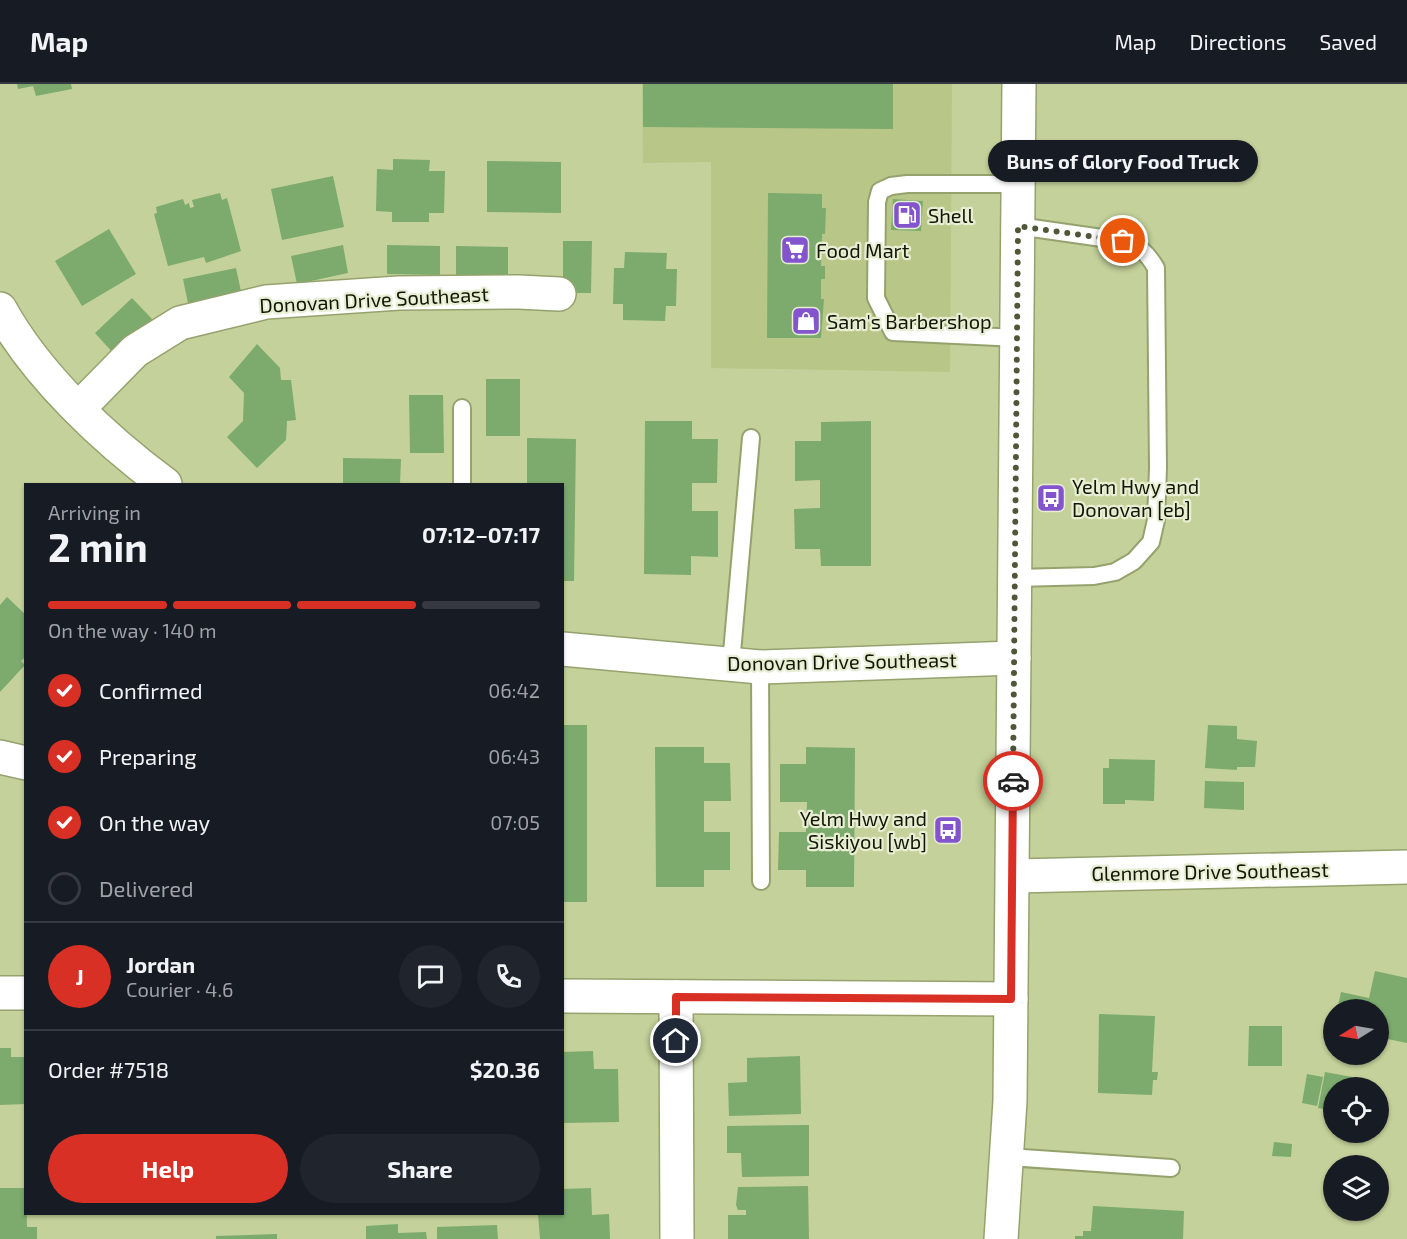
<!DOCTYPE html>
<html lang="en">
<head>
<meta charset="utf-8">
<style>
	:root { --surface:#171b24; --page:#20242c; --text:#f1f3f6; --muted:#9ea1a6; --line:#363941; --accent:#d93025 }
	body { margin:0; font-family:"Exo 2",sans-serif; background:var(--page); color:var(--text); height:100vh; display:flex; flex-direction:column; font-size:22px; white-space:nowrap }
	* { box-sizing:border-box; margin:0 }
	p { font-size:20px; color:var(--muted) }
	.icon { flex:none; width:33px; height:33px; fill:none; stroke:currentColor; stroke-width:2; stroke-linecap:round; stroke-linejoin:round }
	.map { position:relative; flex:1; overflow:hidden }
	.details { position:absolute; left:24px; top:399px; width:540px; height:732px; display:flex; flex-direction:column; background:var(--surface); border-radius:0px; box-shadow:0 2px 4px #0004 }
	.details>* { flex:none }
	.needle { width:39px; rotate:259deg }
	.tools { position:absolute; left:1323px; top:915px; display:grid; gap:12px }
	.tools a { display:grid; place-items:center; width:66px; height:66px; border-radius:50%; background:var(--surface); box-shadow:0 2px 4px #0004; font-size:30px }
	.pin { position:absolute; display:grid; place-items:center; width:51px; height:51px; color:#fff; margin:-26px; border:3px solid #fff; border-radius:50%; box-shadow:0 2px 6px #0007 }
	.courier { position:absolute; display:grid; place-items:center; width:60px; height:60px; margin:-30px; border:4px solid #d93025; border-radius:50%; background:#fff; color:#222; box-shadow:0 2px 8px #0007 }
	.bubble { position:absolute; height:42px; border-radius:21px; background:var(--surface); box-shadow:0 2px 4px #0004; font-size:20px; font-weight:700; line-height:42px; text-align:center }
	.head em { font-style:normal; font-weight:700 }
	.head div { display:flex; flex-direction:column-reverse }
	.head { display:flex; align-items:center; justify-content:space-between; height:102px; padding:0 24px }
	h1 { font-size:39px; font-weight:700; line-height:45px }
	.bar { display:grid; grid-template-columns:repeat(4,1fr); gap:9px 6px; align-content:center; height:72px; padding:0 24px }
	.bar i { height:8px; border-radius:4px; background:var(--line) }
	.bar .active { background:var(--accent) }
	.bar p { grid-column:span 4 }
	.line { display:flex; align-items:center; gap:15px; padding:0 24px; border-top:2px solid var(--line) }
	.line div { flex:1 }
	.round { display:grid; place-items:center; flex:none; width:63px; height:63px; border-radius:32px; background:var(--page) }
	ol { padding:0 24px; list-style:none }
	li { display:flex; align-items:center; gap:18px; height:66px }
	li p { margin-inline-start:auto }
	li .icon { padding:6px; border-radius:50%; background:var(--accent); color:#fff; stroke-width:4 }
	li:last-child { color:var(--muted) }
	li i { width:33px; height:33px; border:3px solid var(--line); border-radius:50% }
	.button { display:flex; gap:12px; margin-top:auto; padding:12px 24px }
	.button a { flex:1; height:69px; border-radius:36px; background:var(--accent); color:#fff; font-size:24px; font-weight:700; line-height:69px; text-align:center }
	.button a+a { background:var(--page); color:var(--text) }
	header { display:flex; align-items:center; gap:36px; box-sizing:border-box; height:84px; padding:0 30px; background:var(--surface); border-bottom:2px solid var(--line) }
	header strong { font-size:28px }
	nav { display:flex; gap:33px; margin-inline-start:auto; font-size:21px }
	.map>svg:first-child { display:block }
	.built { fill:#b8c688 }
	.building { fill:#7cab6d }
	.lines { fill:none; stroke-linecap:round; stroke-linejoin:round }
	.service-casing { stroke:#96a26d; stroke-width:20 }
	.minor-casing { stroke:#96a26d; stroke-width:36 }
	.secondary-casing { stroke:#96a26d; stroke-width:36 }
	.service { stroke:#fff; stroke-width:16 }
	.minor { stroke:#fff; stroke-width:33 }
	.secondary { stroke:#fff; stroke-width:33 }
	.done { stroke:#505738; stroke-width:6; stroke-dasharray:0 10.8 }
	.route { stroke:#d93025; stroke-width:8 }
	.labels { text-anchor:middle; dominant-baseline:central; stroke-width:4.5; stroke-linejoin:round; paint-order:stroke }
	.poi-label { font-size:20px; fill:#121603; stroke:#e7eed3; text-anchor:start }
	.street-label { font-size:20px; fill:#121603; stroke:#e7eed3 }
</style>
</head>
<body>
<header>
<strong>Map</strong>
<nav><a>Map</a><a>Directions</a><a>Saved</a></nav>
</header>
<div class="map">
<svg width="1407" height="1155" viewBox="0 0 1407 1155">
	<rect width="100%" height="100%" fill="#c4d19a"/>
	<path class="built" d="M642 0H952L950 288 711 284V78L643 79Z"/>
	<g class="building">
		<path d="M17 0H71L72 5 36 12 33 2 18 5Z"/>
		<path d="M643 0H893V45L643 43Z"/>
		<path d="M393 75 430 76 429 87H445L444 129H429V138H392V128L376 127 377 85 393 86Z"/>
		<path d="M487 77 561 78V129L487 128Z"/>
		<path d="M333 92 344 143 282 156 271 105Z"/>
		<path d="M220 109 222 116 227 114 241 167 206 179 204 173 168 182 154 130 157 129 156 123 183 115 185 121 189 119 190 124 194 123 192 116Z"/>
		<path d="M768 109 822 110V124H826L825 150H822L821 182H825V195H821V215H824L821 254H767Z"/>
		<path d="M893 115 923 117 921 147 891 146Z"/>
		<path d="M109 145 136 190 82 222 55 177Z"/>
		<path d="M563 157H592L591 209H563Z"/>
		<path d="M343 161 348 189 297 200 291 172Z"/>
		<path d="M387 161 440 162V191L387 190Z"/>
		<path d="M456 162 508 163V192L456 191Z"/>
		<path d="M625 168 667 169 666 185H677L676 222H666L665 237 623 236V220H613L614 184H624Z"/>
		<path d="M236 184 242 212 189 224 183 195Z"/>
		<path d="M132 214 152 235 114 270 95 249Z"/>
		<path d="M257 260 280 284 281 296H291L296 336 287 337 286 356 257 384 227 353 243 337 244 309 229 293Z"/>
		<rect x="486" y="295" width="34" height="57"/>
		<path d="M409 311H443L444 369H410Z"/>
		<path d="M645 337H692V355H718L717 399H692V427H718V473L691 472V491L644 490Z"/>
		<path d="M871 337V482H821L820 465H795L794 425 820 424V396L795 397V357H821V338Z"/>
		<path d="M527 354 576 355 574 497H562V400H527Z"/>
		<path d="M343 374 401 375 400 400H343Z"/>
		<path d="M7 513 26 531V573L21 577 25 581 0 608V521Z"/>
		<rect x="562" y="641" width="25" height="177"/>
		<path d="M1208 641 1237 642V655L1257 657 1255 683H1237V686L1205 684Z"/>
		<path d="M655 663H704V679H730L731 717H704V748H730V786H704V803H656Z"/>
		<path d="M806 663 855 664 854 803H806V786H778L779 748H806L807 718H780V680H806Z"/>
		<path d="M1109 675 1155 676 1154 717 1125 716V720H1103V684H1109Z"/>
		<path d="M1205 697 1244 698V726L1204 724Z"/>
		<path d="M1375 887 1407 894V959L1378 953V926H1337L1341 908 1369 914Z"/>
		<path d="M1099 930 1155 932 1152 988H1158L1157 996H1153L1152 1011 1098 1009Z"/>
		<path d="M1249 942H1282V982H1248Z"/>
		<path d="M0 964H11V973H26V1020L0 1021Z"/>
		<path d="M593 967 594 985H618L619 1038 562 1039V968Z"/>
		<path d="M800 972 801 1030 729 1032 728 999 747 998V974Z"/>
		<path d="M1325 988 1363 995 1362 1004H1334V1027L1318 1024Z"/>
		<path d="M1307 990 1323 993 1317 1022 1302 1019Z"/>
		<path d="M809 1041V1092L742 1093 741 1069H727V1042Z"/>
		<path d="M1274 1058 1292 1060 1291 1073 1272 1072Z"/>
		<path d="M808 1102 809 1155H728V1131H746V1126H738L736 1121 738 1103Z"/>
		<path d="M0 1104H26L27 1143H37V1155H0Z"/>
		<path d="M591 1104 592 1131 609 1130 610 1155H540L538 1130H562V1105Z"/>
		<path d="M1093 1122 1184 1127 1183 1155H1075V1152H1083V1147H1091Z"/>
		<path d="M398 1140V1149L426 1148 427 1155H366V1142Z"/>
		<path d="M497 1141 498 1155H437V1143Z"/>
		<path d="M277 1150V1155H216V1152Z"/>
	</g>
	<g class="lines">
		<g class="service-casing">
			<g id="service">
				<path d="M1018 254 893 248 876 214 877 118 880 107 891 102 907 100H1018"/>
				<path d="M462 400V324"/>
				<path d="M1015 494 1094 492 1115 488 1134 477 1151 458 1156 436 1158 384 1156 184C1147 169 1140 162 1123 157L1018 142"/>
				<path d="M731 580 751 354"/>
				<path d="M760 583 761 797"/>
				<path d="M1007 1073 1171 1084"/>
			</g>
		</g>
		<g class="minor-casing">
			<g id="minor">
				<path d="M0 225C36 291 105 356 165 400"/>
				<path d="M78 325 135 267 180 239 266 218 399 209 519 208 559 210"/>
				<path d="M562 565 760 583 1014 574"/>
				<path d="M0 673 26 679"/>
				<path d="M1013 792 1407 783"/>
				<path d="M0 909H26"/>
				<path d="M562 912 1011 915"/>
				<path d="M676 913 677 1155"/>
			</g>
		</g>
		<g class="secondary-casing">
			<path id="secondary" d="M1001 1155 1010 1017 1019 0"/>
		</g>
		<use href="#service" class="service"/>
		<use href="#minor" class="minor"/>
		<use href="#secondary" class="secondary"/>
	</g>
	<g class="lines">
		<path class="done" d="M1013 697 1018 142 1123 157"/>
		<path class="route" d="M676 957V913L1011 915 1013 697"/>
	</g>
	<defs>
		<g id="fuel-square" transform="scale(1.5)"><rect x="-9" y="-9" width="18" height="18" rx="4" fill="#8354cd" stroke="#e7eed3"/><path d="M-5.5-6h7V0h2V4h1.3V-2.5L3-4.5l.8-.8L6-3V5H2.5V1h-1V6h-7ZM-4.2-4.7v3.2H.2V-4.7Z" fill="#fff"/></g>
		<g id="supermarket-square" transform="scale(1.5)"><rect x="-9" y="-9" width="18" height="18" rx="4" fill="#8354cd" stroke="#e7eed3"/><path d="M-6-5.5h2.5l.6 2H6L4.5 2H-2.5L-4.4-4H-6ZM-1.5 3.2a1.3 1.3 0 1 0 .1 0ZM3 3.2a1.3 1.3 0 1 0 .1 0Z" fill="#fff"/></g>
		<g id="shop-square" transform="scale(1.5)"><rect x="-9" y="-9" width="18" height="18" rx="4" fill="#8354cd" stroke="#e7eed3"/><path d="M-5-2.5h2.3a2.7 3.5 0 0 1 5.4 0H5L5.5 6h-11ZM-1.5-2.5h3a1.5 2.3 0 0 0-3 0Z" fill="#fff"/></g>
		<g id="bus-square" transform="scale(1.5)"><rect x="-9" y="-9" width="18" height="18" rx="4" fill="#8354cd" stroke="#e7eed3"/><path d="M-5-6H5V4H4V6H2V4H-2V6H-4V4H-5ZM-3.5-4V0h7V-4ZM-3.5 1.2v1.5H-2V1.2ZM2 1.2v1.5H3.5V1.2Z" fill="#fff"/></g>
	</defs>
	<g fill-rule="evenodd">
		<use href="#fuel-square" x="907" y="131"/>
		<use href="#supermarket-square" x="795" y="166"/>
		<use href="#shop-square" x="806" y="237"/>
		<use href="#bus-square" x="1051" y="414"/>
		<use href="#bus-square" x="948" y="746"/>
	</g>
	<g class="labels">
		<g class="poi-label">
			<text x="928" y="131">Shell</text>
			<text x="816" y="166">Food Mart</text>
			<text x="827" y="237">Sam's Barbershop</text>
			<text x="1072" y="402">Yelm Hwy and<tspan x="1072" dy="23">Donovan [eb]</tspan></text>
			<text x="927" y="734" text-anchor="end">Yelm Hwy and<tspan x="927" dy="23">Siskiyou [wb]</tspan></text>
		</g>
		<g class="street-label">
			<text transform="translate(374 215) rotate(-3)">Donovan Drive Southeast</text>
			<text transform="translate(842 577) rotate(-1)">Donovan Drive Southeast</text>
			<text transform="translate(1210 787) rotate(-1)">Glenmore Drive Southeast</text>
		</g>
	</g>
</svg>
<div class="tools">
<a><svg class="needle" viewBox="-14 -14 28 28"><path d="M0-13l5 13h-10z" fill="#e53935"/><path d="M0 13l5-13h-10z" fill="#9ea1a6"/></svg></a>
<a><svg class="icon" aria-label="locate" viewBox="0 0 24 24"><circle cx="12" cy="12" r="6"/><path d="M12 2v4M12 18v4M2 12h4M18 12h4"/></svg></a>
<a><svg class="icon" aria-label="layers" viewBox="0 0 24 24"><path d="M12 4l9 5-9 5-9-5zM3 14l9 5 9-5"/></svg></a>
</div>
<div class="pin" style="left:1123px;top:157px;background:#ea580c"><svg class="icon" aria-label="bag" viewBox="0 0 24 24"><path d="M5 8h14l-1 12H6zM9 8a3 3 0 0 1 6 0"/></svg></div>
<div class="pin" style="left:676px;top:957px;background:#1f2937"><svg class="icon" aria-label="home" viewBox="0 0 24 24"><path d="M3 11l9-7 9 7M6 9v11h12V9"/></svg></div>
<div class="courier" style="left:1013px;top:697px"><svg class="icon" aria-label="car" viewBox="0 0 24 24"><path d="M5 17H2v-5l4-1 3-4h7l3 4 3 1v5h-3M9 17h6M6 11h13"/><circle cx="7" cy="17" r="2"/><circle cx="17" cy="17" r="2"/></svg></div>
<div class="bubble" style="left:988px;top:56px;width:270px">Buns of Glory Food Truck</div>
<section class="details">
<div class="head"><div><h1>2 min</h1><p>Arriving in</p></div><em>07:12–07:17</em></div>
<div class="bar"><i class="active"></i><i class="active"></i><i class="active"></i><i></i><p>On the way · 140 m</p></div>
<ol>
<li><svg class="icon" aria-label="check" viewBox="0 0 24 24"><path d="M5 12l5 5 9-10"/></svg>Confirmed<p>06:42</p></li>
<li><svg class="icon" aria-label="check" viewBox="0 0 24 24"><path d="M5 12l5 5 9-10"/></svg>Preparing<p>06:43</p></li>
<li><svg class="icon" aria-label="check" viewBox="0 0 24 24"><path d="M5 12l5 5 9-10"/></svg>On the way<p>07:05</p></li>
<li><i></i>Delivered</li>
</ol>
<div class="line" style="height:108px"><b class="round" style="background:var(--accent);color:#fff">J</b><div><b>Jordan</b><p>Courier · 4.6</p></div><a class="round"><svg class="icon" aria-label="chat" viewBox="0 0 24 24"><path d="M4 5h16v11H9l-5 4z"/></svg></a><a class="round"><svg class="icon" aria-label="phone" viewBox="0 0 24 24"><path d="M5 4h4l2 5-3 2q2 4 5 5l2-3 5 2v4C11 20 4 13 5 4z"/></svg></a></div>
<div class="line" style="height:78px"><div>Order #7518</div><b>$20.36</b></div>
<div class="button"><a>Help</a><a>Share</a></div>
</section>
</div>
</body>
</html>
